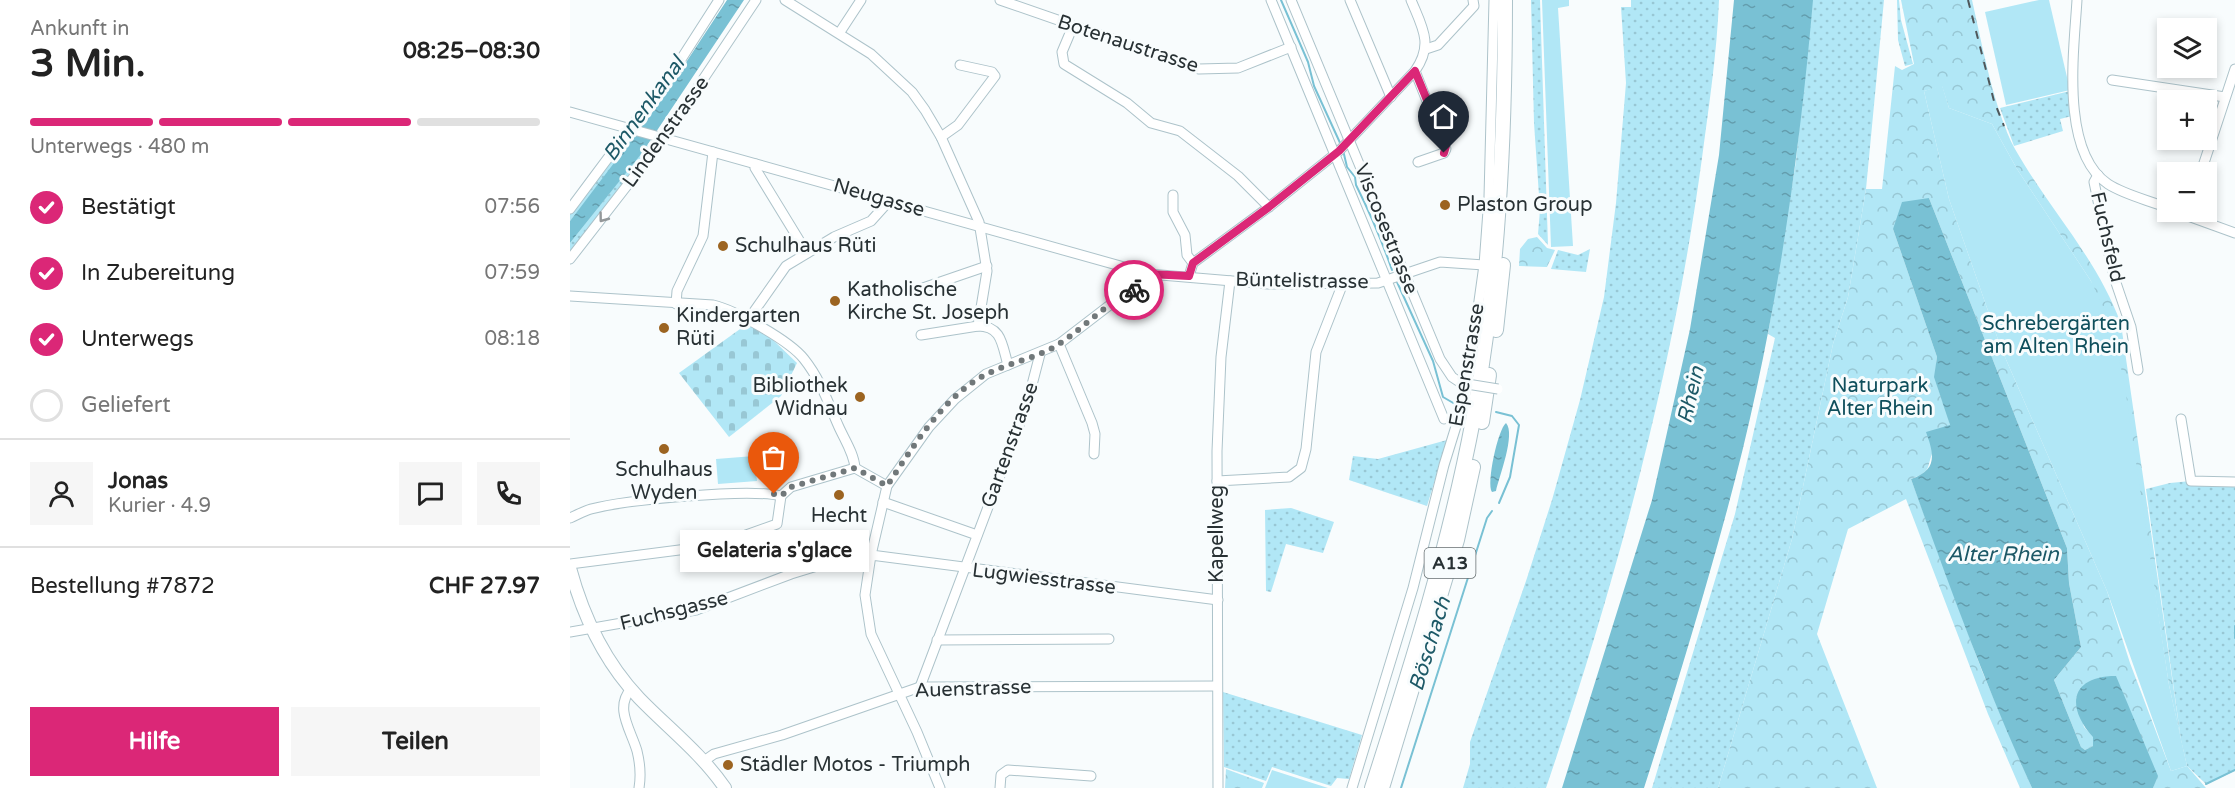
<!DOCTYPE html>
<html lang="de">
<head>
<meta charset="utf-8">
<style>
	:root { --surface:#fff; --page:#f6f6f6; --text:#222; --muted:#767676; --line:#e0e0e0; --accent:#db2777 }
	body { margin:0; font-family:"Varela Round",sans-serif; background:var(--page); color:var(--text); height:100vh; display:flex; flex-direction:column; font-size:22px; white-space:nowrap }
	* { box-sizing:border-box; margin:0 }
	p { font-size:20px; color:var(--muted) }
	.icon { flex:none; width:33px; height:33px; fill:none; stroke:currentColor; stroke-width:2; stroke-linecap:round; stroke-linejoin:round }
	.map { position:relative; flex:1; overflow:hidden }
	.drawer { display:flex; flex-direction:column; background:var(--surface); width:570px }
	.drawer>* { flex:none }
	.controls { position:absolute; left:1587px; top:18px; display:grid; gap:12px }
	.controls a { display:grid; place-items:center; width:60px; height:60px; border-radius:0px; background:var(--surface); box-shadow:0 3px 9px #0003; font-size:30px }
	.pin { position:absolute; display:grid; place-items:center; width:51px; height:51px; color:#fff; margin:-62px -26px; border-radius:50% 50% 50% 0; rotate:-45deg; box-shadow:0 0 6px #0007 }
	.pin .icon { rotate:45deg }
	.courier { position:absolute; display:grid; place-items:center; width:60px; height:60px; margin:-30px; border:4px solid #db2777; border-radius:50%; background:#fff; color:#222; box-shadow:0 2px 8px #0007 }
	.bubble { position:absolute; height:42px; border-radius:0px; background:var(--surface); box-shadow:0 3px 9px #0003; font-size:20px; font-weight:700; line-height:42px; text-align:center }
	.head em { font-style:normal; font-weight:700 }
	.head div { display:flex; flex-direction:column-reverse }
	.head { display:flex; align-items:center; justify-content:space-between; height:102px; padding:0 30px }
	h1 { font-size:39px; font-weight:700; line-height:45px }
	.bar { display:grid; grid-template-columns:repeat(4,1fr); gap:9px 6px; align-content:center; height:72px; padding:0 30px }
	.bar i { height:8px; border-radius:4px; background:var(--line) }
	.bar .current { background:var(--accent) }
	.bar p { grid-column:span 4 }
	.line { display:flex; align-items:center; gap:15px; padding:0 30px; border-top:2px solid var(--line) }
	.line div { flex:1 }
	.round { display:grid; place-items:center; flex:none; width:63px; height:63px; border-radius:0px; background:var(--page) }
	ol { padding:0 30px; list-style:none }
	li { display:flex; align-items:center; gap:18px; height:66px }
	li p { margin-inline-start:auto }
	li .icon { padding:6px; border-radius:50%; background:var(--accent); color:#fff; stroke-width:4 }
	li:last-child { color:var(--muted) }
	li i { width:33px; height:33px; border:3px solid var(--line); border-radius:50% }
	.button { display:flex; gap:12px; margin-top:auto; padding:12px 30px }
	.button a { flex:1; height:69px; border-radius:0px; background:var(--accent); color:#fff; font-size:24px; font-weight:700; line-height:69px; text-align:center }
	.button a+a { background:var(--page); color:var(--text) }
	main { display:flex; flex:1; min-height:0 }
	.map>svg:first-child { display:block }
	.grass { fill:url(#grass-dots) }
	.forest { fill:url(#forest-crowns) }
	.cemetery { fill:url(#cemetery-stones) }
	.garden { fill:#b1e7f6 }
	.water { fill:url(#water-ripples) }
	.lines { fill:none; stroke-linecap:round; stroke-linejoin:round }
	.stream { stroke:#79c1d4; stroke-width:2 }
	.minor-casing { stroke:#adc3ca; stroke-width:11 }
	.major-casing { stroke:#adc3ca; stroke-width:14 }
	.highway-casing { stroke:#adc3ca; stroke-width:16 }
	.minor { stroke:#fff; stroke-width:9 }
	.major { stroke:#fff; stroke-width:12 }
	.highway { stroke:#fff; stroke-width:14 }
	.rail { stroke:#4f575a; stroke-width:2; stroke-dasharray:8 8; stroke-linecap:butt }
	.minor-bridge-casing { stroke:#adc3ca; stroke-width:11; stroke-linecap:butt }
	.minor-bridge { stroke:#fff; stroke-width:9 }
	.oneway { stroke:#94989a }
	.done { stroke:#71787a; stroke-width:6; stroke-dasharray:0 10.8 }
	.route { stroke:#db2777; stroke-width:8 }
	.poi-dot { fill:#9c6421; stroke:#f8fcfd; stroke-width:2 }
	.labels { text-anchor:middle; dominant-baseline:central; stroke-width:6; stroke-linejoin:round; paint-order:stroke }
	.shield { fill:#f8fcfd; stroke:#666e70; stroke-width:1.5 }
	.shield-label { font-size:18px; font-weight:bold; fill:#283134 }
	.street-label { font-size:20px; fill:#283134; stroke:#f8fcfd }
	.poi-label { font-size:20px; fill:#283134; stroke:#f8fcfd; text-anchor:start }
	.park-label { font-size:20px; fill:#0f4f5c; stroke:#f8fcfd }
	.water-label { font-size:21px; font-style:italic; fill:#1d5967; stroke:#f8fcfd }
</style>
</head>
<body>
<main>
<section class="drawer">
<div class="head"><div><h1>3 Min.</h1><p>Ankunft in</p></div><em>08:25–08:30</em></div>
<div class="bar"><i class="current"></i><i class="current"></i><i class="current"></i><i></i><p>Unterwegs · 480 m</p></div>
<ol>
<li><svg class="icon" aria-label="check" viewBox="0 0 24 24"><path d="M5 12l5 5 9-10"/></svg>Bestätigt<p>07:56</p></li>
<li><svg class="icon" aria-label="check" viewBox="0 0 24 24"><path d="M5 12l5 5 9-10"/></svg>In Zubereitung<p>07:59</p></li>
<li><svg class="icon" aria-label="check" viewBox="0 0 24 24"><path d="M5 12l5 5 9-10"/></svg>Unterwegs<p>08:18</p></li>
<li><i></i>Geliefert</li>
</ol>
<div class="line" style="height:108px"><a class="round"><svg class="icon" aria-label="person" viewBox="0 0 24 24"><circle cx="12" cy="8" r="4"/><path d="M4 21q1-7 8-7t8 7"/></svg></a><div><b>Jonas</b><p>Kurier · 4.9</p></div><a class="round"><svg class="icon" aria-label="chat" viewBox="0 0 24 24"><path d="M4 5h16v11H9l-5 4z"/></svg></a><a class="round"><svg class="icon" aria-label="phone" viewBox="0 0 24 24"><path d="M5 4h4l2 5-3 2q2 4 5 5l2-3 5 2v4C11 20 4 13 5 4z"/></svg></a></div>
<div class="line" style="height:78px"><div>Bestellung #7872</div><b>CHF 27.97</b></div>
<div class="button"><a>Hilfe</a><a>Teilen</a></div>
</section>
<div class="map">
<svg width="1665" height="788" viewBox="0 0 1665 788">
	<defs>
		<pattern id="grass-dots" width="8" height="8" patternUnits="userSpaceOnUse" patternTransform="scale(1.5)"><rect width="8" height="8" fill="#b1e7f6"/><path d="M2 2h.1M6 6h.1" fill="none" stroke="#98c7d4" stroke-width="1.8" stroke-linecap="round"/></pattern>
		<pattern id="forest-crowns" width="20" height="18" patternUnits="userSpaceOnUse" patternTransform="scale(1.5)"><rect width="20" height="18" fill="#b1e7f6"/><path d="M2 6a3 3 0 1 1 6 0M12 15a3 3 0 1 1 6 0" fill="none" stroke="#98c7d4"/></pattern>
		<pattern id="cemetery-stones" width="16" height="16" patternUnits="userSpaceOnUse" patternTransform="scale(1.5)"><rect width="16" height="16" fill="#b1e7f6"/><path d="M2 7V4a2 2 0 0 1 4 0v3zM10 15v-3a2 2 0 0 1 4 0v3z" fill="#98c7d4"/></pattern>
		<pattern id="water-ripples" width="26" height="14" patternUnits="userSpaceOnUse" patternTransform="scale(1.5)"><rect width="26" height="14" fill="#79c1d4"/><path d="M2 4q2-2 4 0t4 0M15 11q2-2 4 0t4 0" fill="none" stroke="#639dad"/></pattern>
	</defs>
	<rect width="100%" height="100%" fill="#f8fcfd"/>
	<g class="grass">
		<path d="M961 0H970L978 245 968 234 970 210 964 123Z"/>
		<path d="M1061 0H1149C1147 53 1139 105 1132 158 1103 373 1046 582 976 788H893L900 764V742L957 578 982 500 1010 400 1034 297 1046 203 1056 83 1051 7H1061Z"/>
		<path d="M1242 0H1314L1296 189 1278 297 1263 344 1222 539 1148 788H1082L1165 514 1205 338 1198 334 1226 161Z"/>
		<path d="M1327 0H1329L1331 20 1343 64 1335 66 1328 40Z"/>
		<path d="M1500 91 1502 116 1490 119 1493 131 1444 146 1430 108Z"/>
		<path d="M58 137H66L0 221V211Z"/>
		<path d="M81 141 85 144 0 253V243Z"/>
		<path d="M1020 249 1016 272 981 269 988 250 1008 255Z"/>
		<path d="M877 440 857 506 779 480 783 456 808 459Z"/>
		<path d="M1621 481 1665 483V771L1636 784 1617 766 1611 740 1576 489 1600 483Z"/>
		<path d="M721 508 764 522 753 553 716 544 701 592 696 591 695 510Z"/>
		<path d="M653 692 792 735 779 779 767 778 761 786 702 767 696 781 654 767Z"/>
	</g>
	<g class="forest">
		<path d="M1331 0H1402C1412 44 1424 110 1445 149 1479 209 1527 258 1551 324L1611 740 1599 685 1565 464 1521 281 1447 169 1422 124 1379 108 1372 86 1354 91 1379 199 1431 348 1537 591 1560 663 1601 771 1617 766 1636 788H1583L1587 776 1506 697 1514 727 1523 736V746L1515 750 1511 747 1484 680 1511 647 1499 583 1497 548 1359 198 1323 229 1367 357C1362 389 1374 397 1380 425 1375 433 1367 442 1363 451 1356 469 1362 471 1341 479L1412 671 1462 788H1450L1418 714 1336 499 1278 529 1247 634 1307 788H1148L1222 539 1263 344 1278 297 1296 189H1312L1325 66 1332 70 1344 64Z"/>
		<path d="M967 237 977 248 985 250 977 267 949 266 950 249 958 239Z"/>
		<path d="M656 769 694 783 692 788H655Z"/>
	</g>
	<path class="cemetery" d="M177 324 200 337 227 363 211 396 159 437 109 373Z"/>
	<g class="garden">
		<path d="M972 0H999V6L988 8 1003 246 981 247Z"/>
		<path d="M1469 0H1479L1500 90 1436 105 1415 12Z"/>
		<path d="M1372 85 1379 108 1422 124 1447 169 1521 281 1540 321 1554 381 1599 685 1617 766 1601 771 1537 591 1431 348 1379 199 1354 91Z"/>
		<path d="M184 456 187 481 148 484 146 459Z"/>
		<path d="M702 770 758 788H695Z"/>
	</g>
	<g class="water">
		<path d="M157 0H174L72 153 0 243V221L88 105Z"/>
		<path d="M1164 0H1243C1228 173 1202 347 1156 514 1131 606 1103 698 1074 788H992L1082 500 1120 329 1149 155Z"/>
		<path d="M1359 198 1497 548 1499 583 1511 647 1484 680 1511 747 1515 750 1523 746V737C1495 706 1501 676 1546 676L1588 776 1583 788H1462C1416 687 1378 583 1341 479 1368 470 1364 454 1356 432L1380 425 1364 377 1367 357 1323 229 1332 202Z"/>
		<path d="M936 423C946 434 929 477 926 491L922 492C916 484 928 429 936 423Z"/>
	</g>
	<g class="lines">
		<g class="stream">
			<path d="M711 0 738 62 744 86 771 145"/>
			<path d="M773 150 777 167 785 177 786 185C800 213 812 241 822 270"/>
			<path d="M827 282 863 361 873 397 885 404"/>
			<path d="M926 412 942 416 949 425 940 477 929 503"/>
			<path d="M1665 626V638"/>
			<path d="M1636 784 1665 770"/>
			<path d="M831 788 917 518 922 511"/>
		</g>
		<g class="minor-casing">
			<g id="minor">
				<path d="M215 0 301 54 342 92 355 110 371 137 409 222 417 271 408 326C432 326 432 345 438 365"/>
				<path d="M430 0 629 69 668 68 721 47"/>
				<path d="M701 0 874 419"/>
				<path d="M721 0 870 359 882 377 891 383"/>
				<path d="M780 0 821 97"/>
				<path d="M1507 0C1504 50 1490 152 1538 184 1555 195 1578 200 1598 208"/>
				<path d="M503 26 492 52 494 64 557 103 581 123 610 131 668 176 699 207"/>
				<path d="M270 32 291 0"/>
				<path d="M856 49 868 45 904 6 903 0"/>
				<path d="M845 71 876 149 874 153 848 162"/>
				<path d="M1542 80 1655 97"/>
				<path d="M0 112 579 274 698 284 808 283 870 262 914 265"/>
				<path d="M371 137 388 125 425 76 422 72 390 65"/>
				<path d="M186 164 185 168 237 253"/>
				<path d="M1631 172 1665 69"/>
				<path d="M1528 175 1524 182 1544 277 1561 327 1568 370"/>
				<path d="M603 195V212L615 235 617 255 623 263"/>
				<path d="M0 209 108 64 149 0"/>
				<path d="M1607 212 1665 233"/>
				<path d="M0 259 94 138 186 0"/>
				<path d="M619 276 623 263 699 207 769 151 845 71C864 44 852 27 841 0"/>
				<path d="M347 290 417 266"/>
				<path d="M0 296 143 305C165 310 220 341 234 359 250 379 258 402 268 425 274 439 284 453 285 468"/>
				<path d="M106 304 107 291 133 236 143 152"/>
				<path d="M178 320 216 266 264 237 301 221 319 201"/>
				<path d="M351 335 408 326"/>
				<path d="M489 344 522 423 525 434 524 454"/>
				<path d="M1611 419 1621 481 1665 482"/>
				<path d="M285 468 317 486"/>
				<path d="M647 481 719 477 731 468 736 449 746 352 773 283"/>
				<path d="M313 502 407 535"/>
				<path d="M0 518C7 515 14 511 21 509 55 500 179 488 211 496L221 487 285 468"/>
				<path d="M0 564 148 545 207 524 211 496"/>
				<path d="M0 632 126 610 221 574 283 555H301L317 486 359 427 385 399 416 374 489 344 545 301 576 284 579 274"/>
				<path d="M367 640 539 639"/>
				<path d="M350 687 457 404 470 354"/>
				<path d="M61 689C44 708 61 730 67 751 70 763 71 776 69 788"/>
				<path d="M134 761 144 754 212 735 350 687 647 686"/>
				<path d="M370 788 347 732 301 634 295 595 301 555 648 600"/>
				<path d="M430 788 431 775 438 770 521 776"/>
				<path d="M648 788 647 451 651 357 660 281"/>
				<path d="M782 788 843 588 874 465 896 394 914 265 919 197 924 0"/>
			</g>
		</g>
		<g class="major-casing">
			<path id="major" d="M0 568C13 616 34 661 69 698 98 728 131 753 155 788"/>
		</g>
		<g class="highway-casing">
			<g id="highway">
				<path d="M926 330 933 265"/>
				<path d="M912 422 919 375"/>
				<path d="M802 788C841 667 879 546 903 420 928 281 935 141 935 0"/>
				<path d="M812 788 887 540 903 467"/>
			</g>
		</g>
		<use href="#minor" class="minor"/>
		<use href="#major" class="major"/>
		<use href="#highway" class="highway"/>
		<path class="rail" d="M1398 0 1424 101 1434 126"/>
		<g class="minor-bridge-casing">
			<path id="minor-bridge" d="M891 383 928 389"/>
		</g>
		<use href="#minor-bridge" class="minor-bridge"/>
	</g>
	<defs><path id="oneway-chevron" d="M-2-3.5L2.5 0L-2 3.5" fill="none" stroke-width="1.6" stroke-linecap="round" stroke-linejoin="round" transform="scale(1.5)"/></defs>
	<use class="oneway" href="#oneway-chevron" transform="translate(33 218) rotate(127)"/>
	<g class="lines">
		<path class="done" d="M204 494 211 496 221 487 285 468 317 486C343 447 374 395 417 374 441 362 468 358 489 344 515 327 536 303 564 290"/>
		<path class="route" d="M564 290 576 284 579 274 619 276 623 263 699 207 769 151 845 71 876 146 874 153"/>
	</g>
	<g class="poi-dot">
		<circle cx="875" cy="205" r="6"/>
		<circle cx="153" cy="246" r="6"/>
		<circle cx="265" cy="301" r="6"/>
		<circle cx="94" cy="328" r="6"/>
		<circle cx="290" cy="397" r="6"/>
		<circle cx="94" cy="449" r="6"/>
		<circle cx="269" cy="495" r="6"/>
		<circle cx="158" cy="765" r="6"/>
	</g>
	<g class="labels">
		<rect class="shield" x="854.5" y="548" width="51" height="30" rx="4.5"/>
		<g class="shield-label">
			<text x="880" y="563">A13</text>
		</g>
		<g class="street-label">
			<text transform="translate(558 44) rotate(18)">Botenaustrasse</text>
			<text transform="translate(96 132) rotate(-54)">Lindenstrasse</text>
			<text transform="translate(309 198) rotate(16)">Neugasse</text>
			<text transform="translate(816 229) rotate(68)">Viscosestrasse</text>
			<text transform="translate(1537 237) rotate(77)">Fuchsfeld</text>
			<text transform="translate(732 281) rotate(1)">Büntelistrasse</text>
			<text transform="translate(897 365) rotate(-80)">Espenstrasse</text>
			<text transform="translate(440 445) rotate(-70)">Gartenstrasse</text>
			<text transform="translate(647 534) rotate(-90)">Kapellweg</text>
			<text transform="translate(474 579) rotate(7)">Lugwiesstrasse</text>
			<text transform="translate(104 611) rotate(-14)">Fuchsgasse</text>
			<text transform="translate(403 689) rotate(-2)">Auenstrasse</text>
		</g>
		<g class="poi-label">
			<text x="887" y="205">Plaston Group</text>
			<text x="165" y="246">Schulhaus Rüti</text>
			<text x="277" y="290">Katholische<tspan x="277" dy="23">Kirche St. Joseph</tspan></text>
			<text x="106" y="316">Kindergarten<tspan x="106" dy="23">Rüti</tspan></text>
			<text x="278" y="386" text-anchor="end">Bibliothek<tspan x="278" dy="23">Widnau</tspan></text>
			<text x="94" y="470" text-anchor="middle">Schulhaus<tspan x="94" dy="23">Wyden</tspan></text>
			<text x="269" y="516" text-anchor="middle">Hecht</text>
			<text x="170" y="765">Städler Motos - Triumph</text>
		</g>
		<g class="park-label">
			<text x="1486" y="324">Schrebergärten<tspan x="1486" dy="23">am Alten Rhein</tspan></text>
			<text x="1310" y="386">Naturpark<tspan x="1310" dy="23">Alter Rhein</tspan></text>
		</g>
		<g class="water-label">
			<text transform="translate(74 109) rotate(-54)">Binnenkanal</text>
			<text transform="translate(1121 395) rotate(-77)">Rhein</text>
			<text x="1433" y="554">Alter Rhein</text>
			<text transform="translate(860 644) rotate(-73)">Böschach</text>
		</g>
	</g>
</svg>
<div class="controls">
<a><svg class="icon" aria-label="layers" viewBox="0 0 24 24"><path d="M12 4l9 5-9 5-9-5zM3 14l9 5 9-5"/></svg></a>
<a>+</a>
<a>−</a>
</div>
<div class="pin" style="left:204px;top:494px;background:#ea580c"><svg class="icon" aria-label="bag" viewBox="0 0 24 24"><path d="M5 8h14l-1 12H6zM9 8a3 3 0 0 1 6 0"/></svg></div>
<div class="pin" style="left:874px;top:153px;background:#1f2937"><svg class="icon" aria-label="home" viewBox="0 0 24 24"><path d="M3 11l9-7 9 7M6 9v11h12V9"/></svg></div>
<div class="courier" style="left:564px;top:290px"><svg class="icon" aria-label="bike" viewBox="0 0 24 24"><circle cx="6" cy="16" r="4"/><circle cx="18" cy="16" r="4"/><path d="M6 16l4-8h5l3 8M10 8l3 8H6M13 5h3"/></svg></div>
<div class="bubble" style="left:110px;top:530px;width:189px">Gelateria s'glace</div>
</div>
</main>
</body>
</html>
